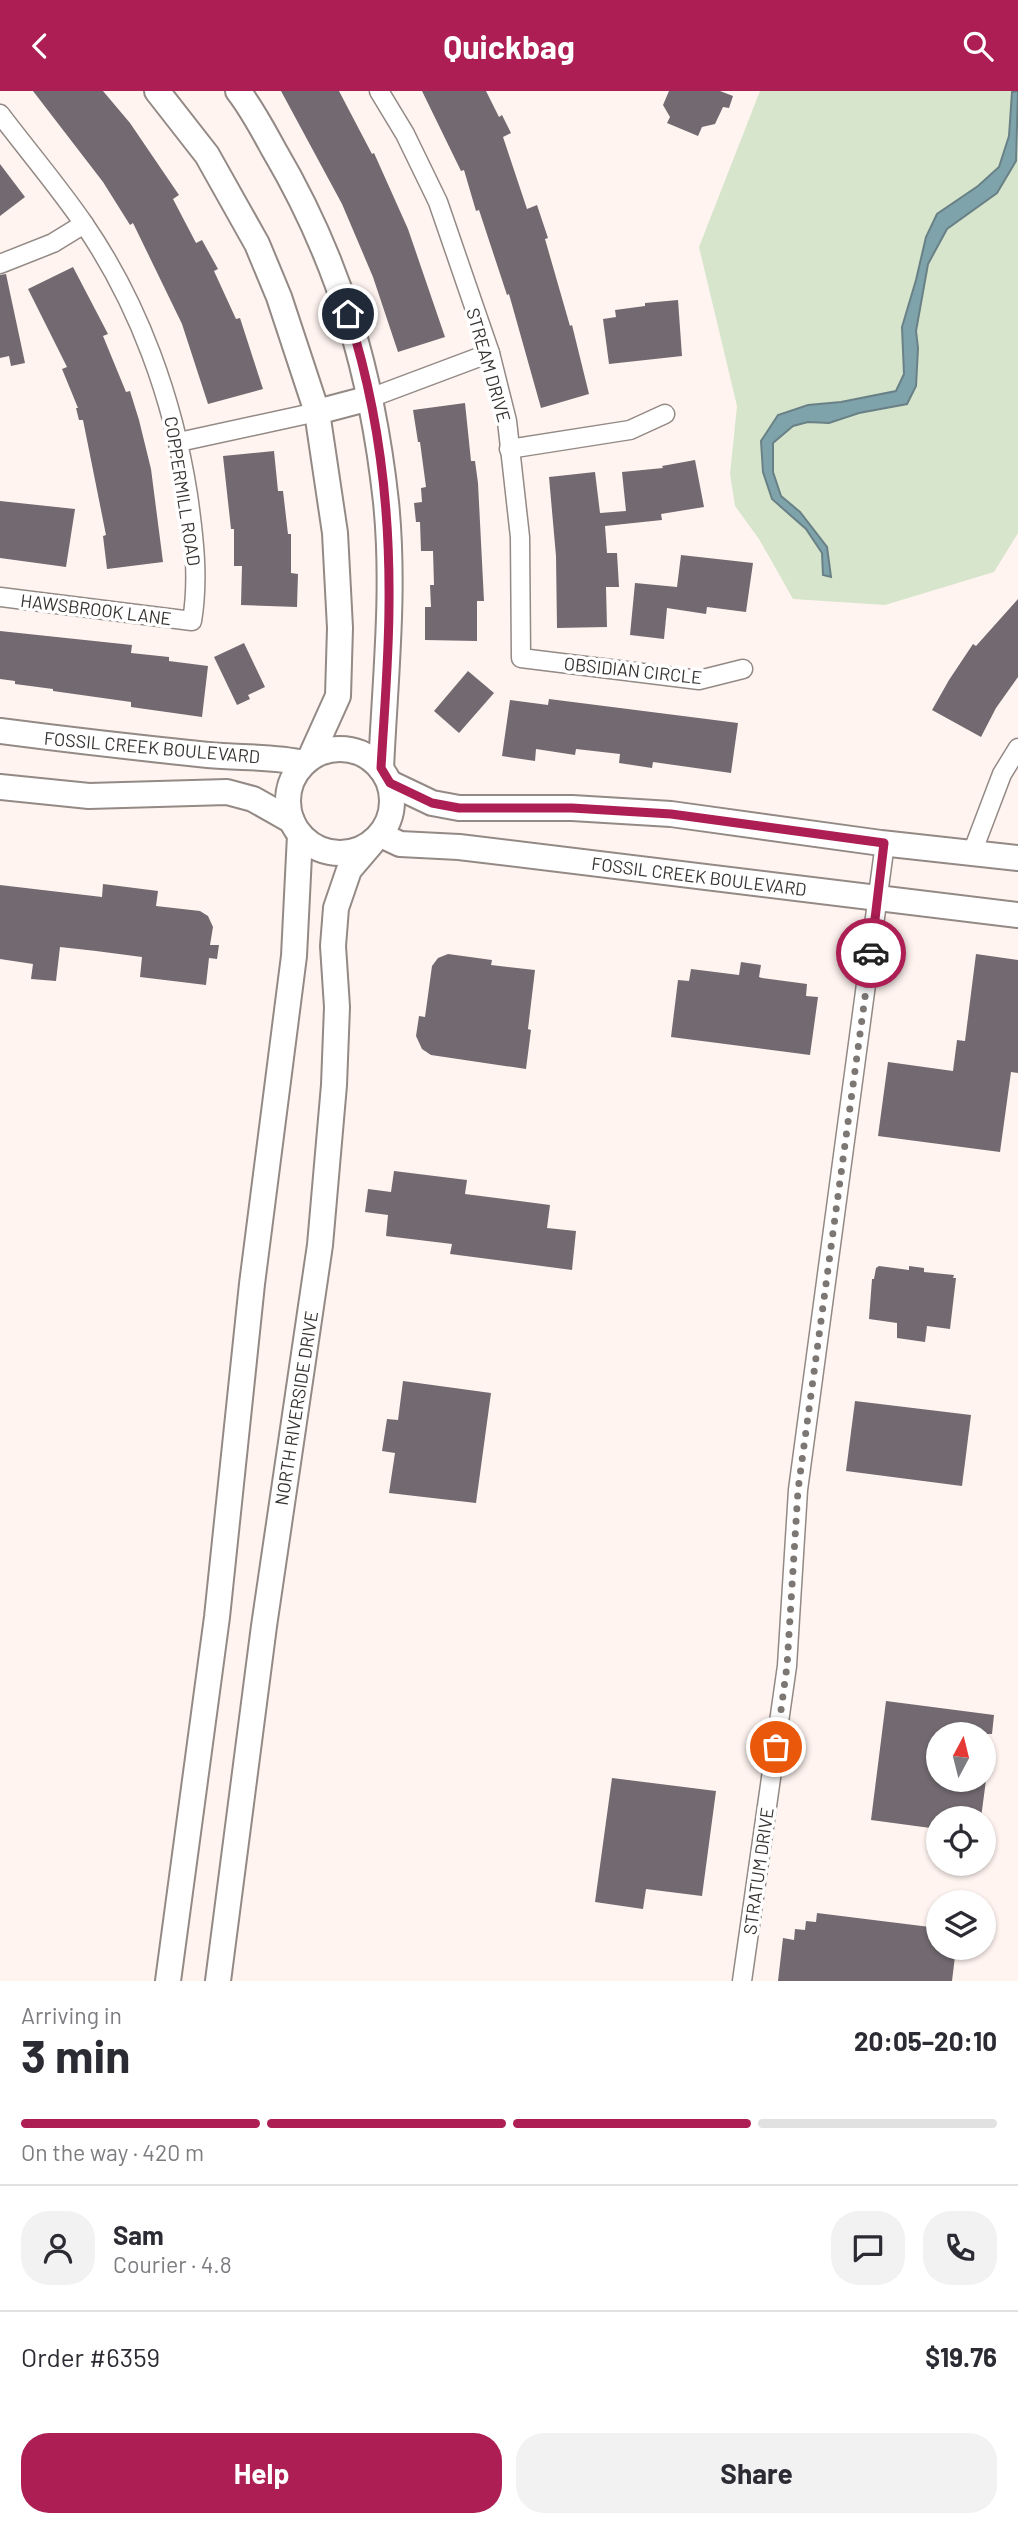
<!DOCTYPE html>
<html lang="en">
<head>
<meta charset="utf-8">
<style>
	:root { --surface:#fff; --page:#f2f2f3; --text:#2b2b33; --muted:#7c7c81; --line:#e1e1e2; --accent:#ad1e54 }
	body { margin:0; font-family:Barlow,sans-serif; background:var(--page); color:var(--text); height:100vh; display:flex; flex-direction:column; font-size:26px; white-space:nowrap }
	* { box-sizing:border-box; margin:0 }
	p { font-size:23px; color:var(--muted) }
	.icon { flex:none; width:38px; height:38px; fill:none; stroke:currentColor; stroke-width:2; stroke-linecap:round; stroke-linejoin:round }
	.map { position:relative; height:1890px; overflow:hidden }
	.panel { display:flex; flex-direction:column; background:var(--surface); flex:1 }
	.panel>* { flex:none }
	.needle { width:46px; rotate:7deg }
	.tools { position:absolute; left:926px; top:1631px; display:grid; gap:14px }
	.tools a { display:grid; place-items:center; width:70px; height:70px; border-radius:50%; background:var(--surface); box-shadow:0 2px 5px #0004; font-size:35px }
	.pin { position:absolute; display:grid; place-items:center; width:60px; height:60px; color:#fff; margin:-30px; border:4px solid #fff; border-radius:50%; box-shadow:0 2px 7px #0007 }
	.courier { position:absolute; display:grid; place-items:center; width:70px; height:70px; margin:-35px; border:5px solid #ad1e54; border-radius:50%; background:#fff; color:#222; box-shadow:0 2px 9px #0007 }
	.overview em { font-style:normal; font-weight:700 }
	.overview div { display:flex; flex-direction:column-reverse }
	.overview { display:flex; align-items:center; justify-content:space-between; height:119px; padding:0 21px }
	h1 { font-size:46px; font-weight:700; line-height:52px }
	.bar { display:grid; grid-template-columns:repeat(4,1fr); gap:10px 7px; align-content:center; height:84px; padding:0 21px }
	.bar i { height:9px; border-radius:5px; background:var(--line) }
	.bar .active { background:var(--accent) }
	.bar p { grid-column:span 4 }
	.line { display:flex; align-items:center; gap:18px; padding:0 21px; border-top:2px solid var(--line) }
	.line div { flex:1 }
	.round { display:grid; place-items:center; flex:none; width:74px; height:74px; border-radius:28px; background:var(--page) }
	.action { display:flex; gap:14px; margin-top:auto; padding:14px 21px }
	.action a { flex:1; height:80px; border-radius:28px; background:var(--accent); color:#fff; font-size:28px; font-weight:700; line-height:80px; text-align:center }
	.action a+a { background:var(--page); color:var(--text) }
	header { display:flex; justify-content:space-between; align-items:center; height:91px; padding:0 21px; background:var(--accent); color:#fff; font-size:32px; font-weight:700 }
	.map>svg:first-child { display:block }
	.green { fill:#d6e5cb }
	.water { fill:#7fa3aa; stroke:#698186; stroke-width:2 }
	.building { fill:#726a70 }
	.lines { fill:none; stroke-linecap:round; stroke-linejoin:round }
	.street-casing { stroke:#938985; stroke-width:21 }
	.secondary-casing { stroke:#938985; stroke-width:28 }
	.street { stroke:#fff; stroke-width:18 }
	.secondary { stroke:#fff; stroke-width:24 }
	.done { stroke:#7d7774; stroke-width:7; stroke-dasharray:0 12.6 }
	.route { stroke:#ad1e54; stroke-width:9 }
	.labels { text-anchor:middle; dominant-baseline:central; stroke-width:7; stroke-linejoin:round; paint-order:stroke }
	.street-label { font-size:18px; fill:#373331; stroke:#fff }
</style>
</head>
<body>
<header><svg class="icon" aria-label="back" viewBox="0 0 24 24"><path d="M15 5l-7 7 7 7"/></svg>Quickbag<svg class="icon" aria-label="search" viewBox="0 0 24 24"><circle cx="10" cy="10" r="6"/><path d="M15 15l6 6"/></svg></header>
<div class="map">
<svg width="1018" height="1890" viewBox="0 0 1018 1890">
	<rect width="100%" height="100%" fill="#fff4f0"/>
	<path class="green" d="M760 0H1018V442L994 481 885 514 793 508 759 448 735 415 730 383 737 315 699 156Z"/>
	<path class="water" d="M1018 0 1016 70 997 102 947 138 928 173 916 240 918 257 916 295 907 313 859 322 829 332 808 331 793 335 773 352V381L781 405 800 421 827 456 831 486 823 484 822 462 806 438 772 408 763 381 761 350 778 324 808 314 841 311 896 300 904 283 902 236 916 189 926 146 937 123 978 95 999 76 1009 45 1012 1Z"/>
	<g class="building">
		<path d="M33 0H103L130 32 179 104 173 108 196 152 202 149 218 178 214 180 236 228 240 227 263 298 208 313 182 233 133 132 130 134 103 91Z"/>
		<path d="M281 0H339L372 63 374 62 408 138 445 246 398 261 373 186 342 113Z"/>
		<path d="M422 0H486L499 26 502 24 511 42 503 46 527 118 537 114 548 147 545 148 570 235 572 234 589 303 541 317 509 203 507 204 479 119 476 120 464 79 461 80Z"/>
		<path d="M669 0H720L733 5 729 17 723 16 715 33 702 36 698 45 667 32 670 26 663 14Z"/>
		<path d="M0 73 25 106 0 125Z"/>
		<path d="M73 176 108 243 103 245 126 301 130 300 139 329 151 378 163 471 107 478 103 445 106 444 83 329H79L76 317H78L62 278 67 276 28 198Z"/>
		<path d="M6 183 25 272 11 275 9 265 0 267V184Z"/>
		<path d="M678 209 682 265 609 273 603 228 616 226 615 219 645 215V212Z"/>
		<path d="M465 312 471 370H475L478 392 484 510H477V550L425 549V516H431L430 494H434L433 460H421L420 431H416L414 412 422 411 421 397 426 396 420 351H418L413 319Z"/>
		<path d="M274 360 278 400H283L288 443H291V482L298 483 297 516 241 514 242 475H234V438H231L223 365Z"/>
		<path d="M695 369 704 416 661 423 662 429 605 435 607 462H617L619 496H606L607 536 557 537 556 465 549 386 595 381 600 422 626 420 622 381 663 377 662 375Z"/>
		<path d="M0 410 75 418 66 476 0 467Z"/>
		<path d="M681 464 753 472 746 521 707 516 706 523 667 517 664 548 630 544 635 492 677 496Z"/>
		<path d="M1018 508V586L996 617 981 646 932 619 949 589 973 553 976 555Z"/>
		<path d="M0 540 132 554 131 562 169 566V570L208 575 202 626 131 616V611L53 600V598L15 593V590L0 588Z"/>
		<path d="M244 552 265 596 248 604 250 608 237 614 214 566Z"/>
		<path d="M468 580 494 602 459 642 434 620Z"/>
		<path d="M549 608 738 632 731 682 653 671 652 677 619 672 620 663 576 658 575 664 536 658 535 670 502 665 510 609 548 614Z"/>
		<path d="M103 793 158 800 156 815 200 820 208 825 213 836 210 854H219L217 868 209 867 206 894 140 886 142 866 96 860 60 856 56 890 31 888 33 873 0 868V794L102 806Z"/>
		<path d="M448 863 492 869 491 874 535 879 528 938 531 939 526 978 431 964 422 958 416 945 419 925 425 926 432 875 438 867Z"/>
		<path d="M976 863 1018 869V982L1011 981 1000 1061 878 1045 888 971 953 980 957 949 965 950Z"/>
		<path d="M741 871 761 874 759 886 762 887 807 893 806 905 818 906 810 964 671 946 678 889 689 890 691 878 739 884Z"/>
		<path d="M394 1080 467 1089 465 1103 550 1114 547 1137 576 1140 572 1179 450 1163 452 1153 386 1145 388 1124 365 1121 368 1098 391 1101Z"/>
		<path d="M879 1175 909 1179V1175L924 1177V1181L954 1184 953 1187H956L950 1238 927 1235 925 1251 897 1247V1232L869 1228 872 1188H874L876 1177Z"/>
		<path d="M403 1290 491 1302 476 1412 389 1402 395 1362 382 1360 387 1328 398 1329Z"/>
		<path d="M855 1310 971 1324 962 1395 846 1380Z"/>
		<path d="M886 1610 994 1624 992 1643H938V1689H986L981 1727H938V1738L871 1729Z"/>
		<path d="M612 1687 716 1700 702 1805 646 1798 643 1818 595 1811Z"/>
		<path d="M817 1822 938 1837V1857H956L952 1890H778L783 1847 794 1849 795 1838 805 1839 806 1830 816 1831Z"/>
	</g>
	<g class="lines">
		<g class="street-casing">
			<g id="street">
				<path d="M379 0 405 43 438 111 490 262 507 330 520 446 521 567 699 589 743 578"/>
				<path d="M0 23C28 60 58 95 84 133 139 213 173 308 188 404 194 446 199 488 192 530L0 506"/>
				<path d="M0 173 53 152 84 133"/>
				<path d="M370 307 490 262"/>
				<path d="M179 351 317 321"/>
				<path d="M509 358 630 339 665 323"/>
				<path d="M972 762 1002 683 1018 657"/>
				<path d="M742 1890 787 1575 798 1399 885 752"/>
			</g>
		</g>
		<g class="secondary-casing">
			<g id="secondary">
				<path d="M157 0 207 64 257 153 279 206 317 321 335 442 340 537 338 605 310 667"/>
				<path d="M238 0C252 18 263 39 274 59 340 171 372 283 386 411 395 499 385 589 381 678"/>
				<path d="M317 321 370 307"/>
				<path d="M0 640C69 649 139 657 208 664 240 667 273 665 304 672"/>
				<circle cx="340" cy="710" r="52"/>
				<path d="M390 692 432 712 459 717H572L671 723 881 752 1018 767"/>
				<path d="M0 696 89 705 227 701 253 708 292 730"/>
				<path d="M381 744 400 753 459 756 1018 824"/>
				<path d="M168 1890 217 1526 252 1193 294 865 300 744"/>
				<path d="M218 1890 264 1535 320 1154 334 994 337 916 333 855 336 817 349 779 372 752"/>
			</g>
		</g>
		<use href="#street" class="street"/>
		<use href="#secondary" class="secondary"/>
	</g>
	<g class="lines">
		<path class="done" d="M776 1656 787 1575 798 1399 871 862"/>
		<path class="route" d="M348 223C378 316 390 415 389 512 389 567 384 623 381 677L390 692 432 712 459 717H572L671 723 884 752 871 862"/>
	</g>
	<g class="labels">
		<g class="street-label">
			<text transform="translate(489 274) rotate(74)">STREAM DRIVE</text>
			<text transform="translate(183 400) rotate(81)">COPPERMILL ROAD</text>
			<text transform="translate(96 518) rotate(7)">HAWSBROOK LANE</text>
			<text transform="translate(633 579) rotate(6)">OBSIDIAN CIRCLE</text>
			<text transform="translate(152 656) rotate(5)">FOSSIL CREEK BOULEVARD</text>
			<text transform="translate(699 785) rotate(7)">FOSSIL CREEK BOULEVARD</text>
			<text transform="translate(296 1317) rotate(-81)">NORTH RIVERSIDE DRIVE</text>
			<text transform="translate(758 1780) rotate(-82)">STRATUM DRIVE</text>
		</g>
	</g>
</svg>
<div class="tools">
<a><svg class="needle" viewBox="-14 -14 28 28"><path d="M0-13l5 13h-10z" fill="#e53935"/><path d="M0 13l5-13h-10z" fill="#7c7c81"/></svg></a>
<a><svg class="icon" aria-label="locate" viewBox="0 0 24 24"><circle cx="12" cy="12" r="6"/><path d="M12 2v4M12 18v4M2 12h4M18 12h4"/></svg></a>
<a><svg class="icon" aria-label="layers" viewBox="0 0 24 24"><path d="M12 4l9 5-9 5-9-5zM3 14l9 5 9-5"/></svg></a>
</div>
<div class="pin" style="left:776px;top:1656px;background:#ea580c"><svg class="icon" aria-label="bag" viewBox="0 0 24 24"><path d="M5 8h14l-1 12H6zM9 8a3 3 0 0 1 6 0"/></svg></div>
<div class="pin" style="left:348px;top:223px;background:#1f2937"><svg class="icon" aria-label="home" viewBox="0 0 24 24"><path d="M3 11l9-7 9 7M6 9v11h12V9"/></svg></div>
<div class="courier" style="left:871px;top:862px"><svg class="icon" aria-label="car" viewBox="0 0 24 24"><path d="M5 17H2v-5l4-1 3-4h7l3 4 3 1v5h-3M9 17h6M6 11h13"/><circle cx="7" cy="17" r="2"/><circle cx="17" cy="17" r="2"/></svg></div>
</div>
<section class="panel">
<div class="overview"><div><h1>3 min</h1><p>Arriving in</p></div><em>20:05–20:10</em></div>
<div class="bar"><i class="active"></i><i class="active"></i><i class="active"></i><i></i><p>On the way · 420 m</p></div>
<div class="line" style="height:126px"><a class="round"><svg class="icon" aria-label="person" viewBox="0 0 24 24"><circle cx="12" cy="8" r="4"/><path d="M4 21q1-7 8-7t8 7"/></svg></a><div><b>Sam</b><p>Courier · 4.8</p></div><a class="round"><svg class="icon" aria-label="chat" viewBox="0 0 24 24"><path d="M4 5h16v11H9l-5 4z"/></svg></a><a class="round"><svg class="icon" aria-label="phone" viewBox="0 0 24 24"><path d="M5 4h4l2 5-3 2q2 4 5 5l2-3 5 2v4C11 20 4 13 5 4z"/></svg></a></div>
<div class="line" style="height:91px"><div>Order #6359</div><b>$19.76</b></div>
<div class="action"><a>Help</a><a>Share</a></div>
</section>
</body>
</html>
